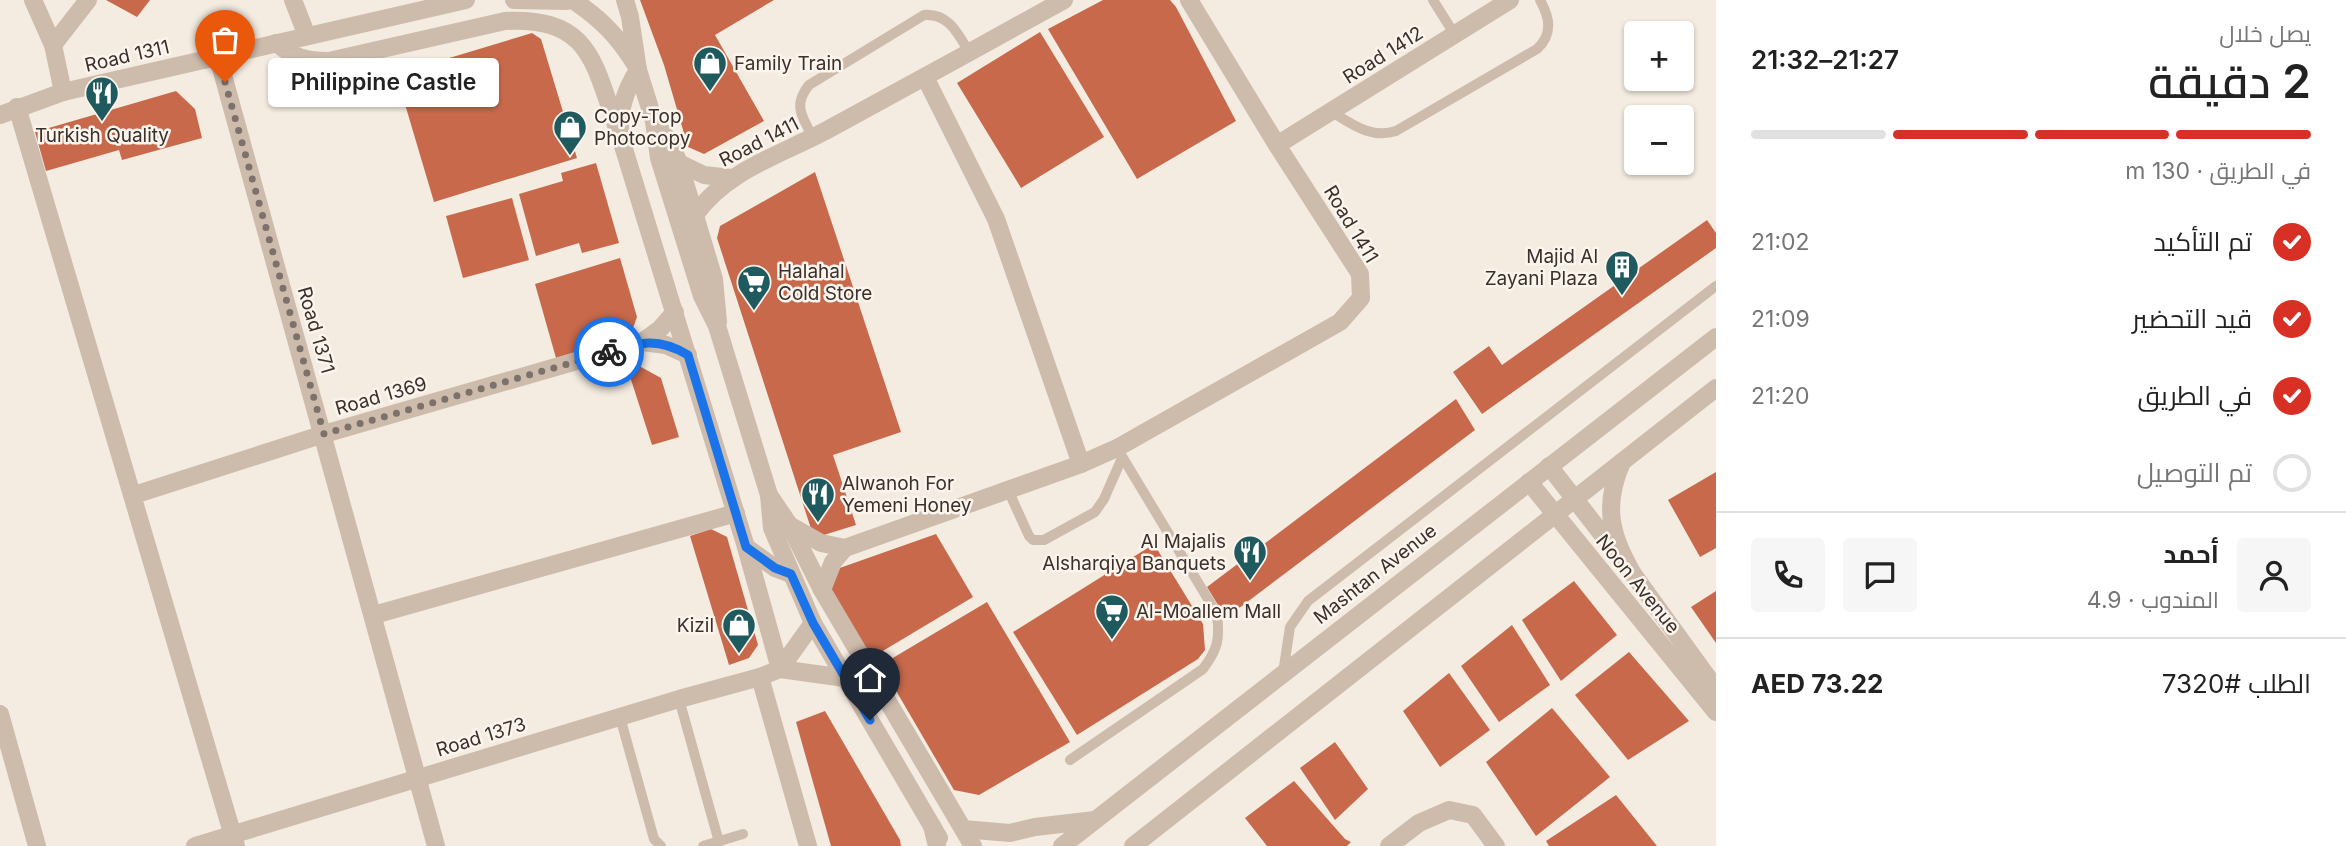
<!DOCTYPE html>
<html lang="ar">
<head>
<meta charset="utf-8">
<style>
	:root { --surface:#fff; --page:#f6f6f6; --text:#222; --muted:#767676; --line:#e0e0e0; --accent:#d93025 }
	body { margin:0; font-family:Inter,Cairo,sans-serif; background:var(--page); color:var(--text); direction:rtl; height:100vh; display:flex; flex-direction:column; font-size:26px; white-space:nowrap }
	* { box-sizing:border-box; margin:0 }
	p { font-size:23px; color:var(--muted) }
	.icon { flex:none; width:38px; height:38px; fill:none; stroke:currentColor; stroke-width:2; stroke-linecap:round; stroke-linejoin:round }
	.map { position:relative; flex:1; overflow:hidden; direction:ltr }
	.sheet { display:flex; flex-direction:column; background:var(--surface); width:630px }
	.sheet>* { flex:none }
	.controls { position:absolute; left:1624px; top:21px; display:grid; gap:14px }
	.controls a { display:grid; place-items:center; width:70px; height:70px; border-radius:7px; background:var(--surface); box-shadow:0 2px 5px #0004; font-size:35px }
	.pin { position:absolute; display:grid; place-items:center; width:60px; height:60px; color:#fff; margin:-72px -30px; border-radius:50% 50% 50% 0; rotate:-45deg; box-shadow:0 0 7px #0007 }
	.pin .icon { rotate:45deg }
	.courier { position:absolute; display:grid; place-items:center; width:70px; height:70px; margin:-35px; border:5px solid #1a73e8; border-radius:50%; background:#fff; color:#222; box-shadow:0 2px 9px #0007 }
	.bubble { position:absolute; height:49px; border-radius:7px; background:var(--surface); box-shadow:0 2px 5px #0004; font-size:23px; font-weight:600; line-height:49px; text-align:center; direction:rtl }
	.overview em { font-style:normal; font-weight:600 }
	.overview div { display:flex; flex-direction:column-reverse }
	.overview { display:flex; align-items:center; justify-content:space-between; height:119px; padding:0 35px }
	h1 { font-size:46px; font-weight:600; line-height:52px }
	.bar { display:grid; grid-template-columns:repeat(4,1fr); gap:10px 7px; align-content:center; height:84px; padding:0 35px }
	.bar i { height:9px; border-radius:5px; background:var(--line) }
	.bar .selected { background:var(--accent) }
	.bar p { grid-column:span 4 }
	.line { display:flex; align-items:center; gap:18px; padding:0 35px; border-top:2px solid var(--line) }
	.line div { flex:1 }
	.round { display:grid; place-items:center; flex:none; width:74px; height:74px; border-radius:7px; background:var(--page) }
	ol { padding:0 35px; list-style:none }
	li { display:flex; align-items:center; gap:21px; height:77px }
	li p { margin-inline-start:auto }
	li .icon { padding:7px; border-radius:50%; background:var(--accent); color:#fff; stroke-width:4 }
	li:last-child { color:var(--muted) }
	li i { width:38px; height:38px; border:4px solid var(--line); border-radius:50% }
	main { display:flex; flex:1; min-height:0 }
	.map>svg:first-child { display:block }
	.building { fill:#c8694b }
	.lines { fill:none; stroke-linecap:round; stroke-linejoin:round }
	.service { stroke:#cdbbac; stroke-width:10 }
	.minor { stroke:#cdbbac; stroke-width:18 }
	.tertiary { stroke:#cdbbac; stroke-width:18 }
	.done { stroke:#7c716b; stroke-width:7; stroke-dasharray:0 12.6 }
	.route { stroke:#1a73e8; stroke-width:9 }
	.labels { text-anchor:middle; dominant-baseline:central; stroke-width:5; stroke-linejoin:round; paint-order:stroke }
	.street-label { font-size:19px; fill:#3b302b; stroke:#fbf5ee }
	.poi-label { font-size:19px; fill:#3b302b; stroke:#fbf5ee; text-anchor:start }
</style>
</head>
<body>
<main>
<section class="sheet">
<div class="overview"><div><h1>2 دقيقة</h1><p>يصل خلال</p></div><em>21:27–21:32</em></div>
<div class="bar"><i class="selected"></i><i class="selected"></i><i class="selected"></i><i></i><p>في الطريق · 130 m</p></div>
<ol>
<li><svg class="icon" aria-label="check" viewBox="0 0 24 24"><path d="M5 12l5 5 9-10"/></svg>تم التأكيد<p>21:02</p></li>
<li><svg class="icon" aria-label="check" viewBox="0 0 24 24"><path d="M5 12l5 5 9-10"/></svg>قيد التحضير<p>21:09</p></li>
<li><svg class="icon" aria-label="check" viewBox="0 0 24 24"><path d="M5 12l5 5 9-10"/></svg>في الطريق<p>21:20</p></li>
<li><i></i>تم التوصيل</li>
</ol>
<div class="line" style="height:126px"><a class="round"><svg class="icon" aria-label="person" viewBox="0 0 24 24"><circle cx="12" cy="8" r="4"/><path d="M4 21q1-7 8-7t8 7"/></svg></a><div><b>أحمد</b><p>المندوب · 4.9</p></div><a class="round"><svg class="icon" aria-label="chat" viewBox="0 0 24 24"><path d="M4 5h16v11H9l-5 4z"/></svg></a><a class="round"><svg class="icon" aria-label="phone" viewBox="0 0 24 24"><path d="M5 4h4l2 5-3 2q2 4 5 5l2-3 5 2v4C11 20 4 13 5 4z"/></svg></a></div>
<div class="line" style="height:91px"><div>الطلب #7320</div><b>AED 73.22</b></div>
</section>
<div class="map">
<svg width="1716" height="846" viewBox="0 0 1716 846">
	<rect width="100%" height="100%" fill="#f4ebe1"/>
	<g class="building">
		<path d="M106 0H150L137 17Z"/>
		<path d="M640 0H774L715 35 764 121 704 154 688 147 664 65Z"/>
		<path d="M1103 0H1170L1176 7 1236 121 1137 179 1048 29Z"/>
		<path d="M1040 32 1104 137 1021 188 957 83Z"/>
		<path d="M532 33 541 39 577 158 434 202 396 74Z"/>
		<path d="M176 91 195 109 202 138 122 160 119 150 46 171 35 132Z"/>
		<path d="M596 163 619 243 582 253 579 243 536 256 519 194 563 181 561 173Z"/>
		<path d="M815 172 901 432 833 455 856 525 814 538 717 238 720 226Z"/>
		<path d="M512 198 529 260 463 278 446 216Z"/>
		<path d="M1707 220 1716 233V248L1482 414 1453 372 1489 346 1502 365Z"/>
		<path d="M620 258 637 317 630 336 556 358 535 284Z"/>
		<path d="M632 362 661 378 679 437 652 445 626 364Z"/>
		<path d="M1456 399 1475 430 1226 618 1207 587Z"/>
		<path d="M1716 472V548L1700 557 1668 500Z"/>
		<path d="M711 529 727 537 758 645 749 658 729 665 690 536Z"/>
		<path d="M936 534 973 597 866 661 826 588 834 570Z"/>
		<path d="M1154 544 1203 624 1205 650 1198 659 1077 735 1013 632Z"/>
		<path d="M1574 581 1617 635 1561 681 1522 620Z"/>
		<path d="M1716 591V643L1691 607Z"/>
		<path d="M987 602 1070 742 979 795 954 790 881 665Z"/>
		<path d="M1512 625 1550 685 1499 722 1461 666Z"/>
		<path d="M1629 652 1689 721 1628 760 1575 695Z"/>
		<path d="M1449 673 1490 730 1440 767 1403 711Z"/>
		<path d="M1552 708 1610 777 1536 836 1486 762Z"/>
		<path d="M825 711 900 840 901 846H831L796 722Z"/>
		<path d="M1335 742 1368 789 1335 820 1300 768Z"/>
		<path d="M1294 781 1345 839 1351 842 1347 846H1267L1245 818Z"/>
		<path d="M1616 795 1657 846H1549L1546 841Z"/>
	</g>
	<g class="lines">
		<g class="service">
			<path d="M1433 0 1455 35"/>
			<path d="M1332 112C1352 124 1371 139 1396 131L1537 49C1553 34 1550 18 1540 0"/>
			<path d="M813 138C803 117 792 106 809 85L924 15C949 13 958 34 969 52"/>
			<path d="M1008 490 1029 536 1033 540H1044L1095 512 1104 499 1122 458"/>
			<path d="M1283 673 1290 627 1308 601 1716 286"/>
			<path d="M679 699 719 842"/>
			<path d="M620 717 654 839 661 846"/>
			<path d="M1070 760 1203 669C1218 649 1220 639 1217 614L1117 448"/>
			<path d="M703 846 743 834"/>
		</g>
		<g class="minor">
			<path d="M33 0 53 45 63 92"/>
			<path d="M293 0 307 36"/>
			<path d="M514 0 567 1"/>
			<path d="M625 0 630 17 638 70 654 121 659 158 702 296 717 326 769 495 772 528 813 623 939 838"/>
			<path d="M577 3C602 20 619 38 635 64"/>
			<path d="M276 43C295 58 305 61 329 61L505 21C590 17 593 61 617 128"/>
			<path d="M53 45 88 0"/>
			<path d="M218 57 436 846"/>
			<path d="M638 70C624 92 619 111 620 136L746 547 780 669"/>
			<path d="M925 77 996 219 1081 464"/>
			<path d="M17 107 236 846"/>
			<path d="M0 115 63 92 466 0"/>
			<path d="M654 121 669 141 679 163 714 279 718 322"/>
			<path d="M1277 145 1510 0"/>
			<path d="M679 163 704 175 731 178"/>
			<path d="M695 215C726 170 783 154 829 129 907 87 986 43 1064 0"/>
			<path d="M642 342 666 345 688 355"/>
			<path d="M1549 466 1633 574 1716 689"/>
			<path d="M1529 482 1716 712"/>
			<path d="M134 495 324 434 642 342 660 329 675 312"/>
			<path d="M769 495 790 526 822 590 973 846"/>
			<path d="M791 526 821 543 845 548"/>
			<path d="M746 547 775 568 791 574"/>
			<path d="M845 548 1081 464 1117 448 1340 322 1361 298 1360 274 1277 145 1189 0"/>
			<path d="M822 590 833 562 845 548"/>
			<path d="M374 615 736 513"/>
			<path d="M780 669 845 678"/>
			<path d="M780 669 813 623"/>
			<path d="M760 677 808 846"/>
			<path d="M0 714 37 846"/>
			<path d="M195 846 679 699 760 677 780 669"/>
			<path d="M1389 846 1419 823 1449 810 1473 815 1496 846"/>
		</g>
		<g class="tertiary">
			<path d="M1622 462C1603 505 1610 535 1633 574"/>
			<path d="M932 826 937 846"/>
			<path d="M963 829 1010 833 1035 827 1095 820"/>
			<path d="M1062 846 1716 337"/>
			<path d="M1133 846 1716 388"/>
		</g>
	</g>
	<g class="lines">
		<path class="done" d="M225 82 324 434 609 352"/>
		<path class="route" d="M609 352C640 342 658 337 688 355L746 547 775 568 791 574 813 623 870 720"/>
	</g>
	<defs>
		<g id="shop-pin" transform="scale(1.75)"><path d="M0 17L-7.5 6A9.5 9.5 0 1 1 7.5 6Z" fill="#1f5a5e" stroke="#fbf5ee"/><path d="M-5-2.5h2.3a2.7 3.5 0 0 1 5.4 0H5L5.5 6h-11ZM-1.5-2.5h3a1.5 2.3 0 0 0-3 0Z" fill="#fff"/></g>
		<g id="restaurant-pin" transform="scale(1.75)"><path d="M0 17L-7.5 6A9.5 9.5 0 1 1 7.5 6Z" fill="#1f5a5e" stroke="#fbf5ee"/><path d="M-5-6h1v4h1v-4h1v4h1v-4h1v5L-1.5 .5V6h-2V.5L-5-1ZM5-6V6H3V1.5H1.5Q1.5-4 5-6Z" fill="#fff"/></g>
		<g id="building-pin" transform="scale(1.75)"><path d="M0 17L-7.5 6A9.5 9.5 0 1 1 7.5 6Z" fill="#1f5a5e" stroke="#fbf5ee"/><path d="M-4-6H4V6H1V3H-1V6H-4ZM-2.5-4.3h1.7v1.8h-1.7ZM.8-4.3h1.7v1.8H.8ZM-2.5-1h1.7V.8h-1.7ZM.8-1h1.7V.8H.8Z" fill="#fff"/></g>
		<g id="supermarket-pin" transform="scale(1.75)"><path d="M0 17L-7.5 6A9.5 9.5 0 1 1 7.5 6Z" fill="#1f5a5e" stroke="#fbf5ee"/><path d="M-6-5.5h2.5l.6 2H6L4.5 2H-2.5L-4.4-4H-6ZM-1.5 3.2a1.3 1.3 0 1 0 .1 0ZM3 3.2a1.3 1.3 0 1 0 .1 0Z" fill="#fff"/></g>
	</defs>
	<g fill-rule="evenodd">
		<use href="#shop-pin" x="710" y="63"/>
		<use href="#restaurant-pin" x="102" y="93"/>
		<use href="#shop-pin" x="570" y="127"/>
		<use href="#building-pin" x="1622" y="267"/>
		<use href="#supermarket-pin" x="754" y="282"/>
		<use href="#restaurant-pin" x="818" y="494"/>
		<use href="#restaurant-pin" x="1250" y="552"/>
		<use href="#supermarket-pin" x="1112" y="611"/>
		<use href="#shop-pin" x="739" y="625"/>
	</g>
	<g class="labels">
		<g class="street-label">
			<text transform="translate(1383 55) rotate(-32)">Road 1412</text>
			<text transform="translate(127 56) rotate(-13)">Road 1311</text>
			<text transform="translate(759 142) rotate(-27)">Road 1411</text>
			<text transform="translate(1351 224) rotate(59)">Road 1411</text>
			<text transform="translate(316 330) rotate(74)">Road 1371</text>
			<text transform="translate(381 396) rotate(-16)">Road 1369</text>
			<text transform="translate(1375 574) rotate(-38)">Mashtan Avenue</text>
			<text transform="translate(1638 584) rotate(51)">Noon Avenue</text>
			<text transform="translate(481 737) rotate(-17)">Road 1373</text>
		</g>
		<g class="poi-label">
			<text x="734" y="63">Family Train</text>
			<text x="594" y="116">Copy-Top<tspan x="594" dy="22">Photocopy</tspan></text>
			<text x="102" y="135" text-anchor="middle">Turkish Quality</text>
			<text x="1598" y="256" text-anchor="end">Majid Al<tspan x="1598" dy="22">Zayani Plaza</tspan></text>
			<text x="778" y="271">Halahal<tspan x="778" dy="22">Cold Store</tspan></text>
			<text x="842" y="483">Alwanoh For<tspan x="842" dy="22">Yemeni Honey</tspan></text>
			<text x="1226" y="541" text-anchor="end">Al Majalis<tspan x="1226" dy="22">Alsharqiya Banquets</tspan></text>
			<text x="1136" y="611">Al-Moallem Mall</text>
			<text x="714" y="625" text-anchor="end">Kizil</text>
		</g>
	</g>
</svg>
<div class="controls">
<a>+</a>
<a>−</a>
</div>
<div class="pin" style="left:225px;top:82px;background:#ea580c"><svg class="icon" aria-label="bag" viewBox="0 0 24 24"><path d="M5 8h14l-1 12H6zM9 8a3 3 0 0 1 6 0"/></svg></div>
<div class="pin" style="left:870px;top:720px;background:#1f2937"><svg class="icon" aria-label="home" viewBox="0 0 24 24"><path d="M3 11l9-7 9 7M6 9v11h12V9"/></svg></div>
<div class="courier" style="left:609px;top:352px"><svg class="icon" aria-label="bike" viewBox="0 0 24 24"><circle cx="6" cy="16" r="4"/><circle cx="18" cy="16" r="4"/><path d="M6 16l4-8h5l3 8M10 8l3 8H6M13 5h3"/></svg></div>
<div class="bubble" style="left:268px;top:58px;width:231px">Philippine Castle</div>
</div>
</main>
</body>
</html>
